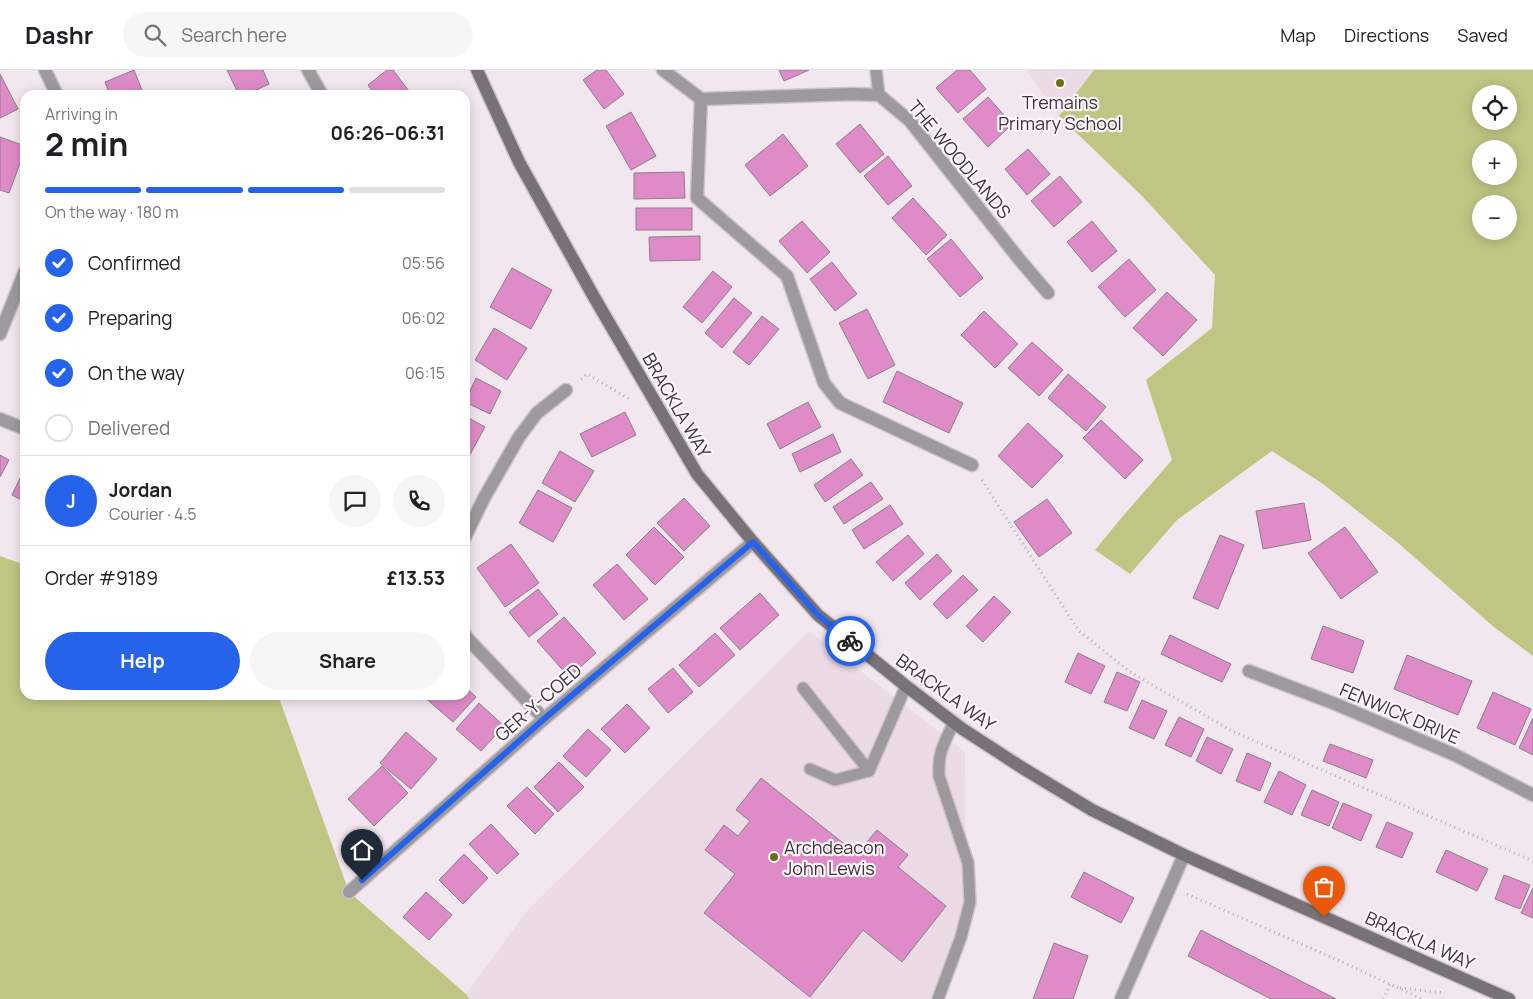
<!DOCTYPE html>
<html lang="en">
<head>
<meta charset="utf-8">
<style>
	:root { --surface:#fff; --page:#f6f6f6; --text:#202124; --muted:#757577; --line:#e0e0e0; --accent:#2563eb }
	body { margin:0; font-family:Manrope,sans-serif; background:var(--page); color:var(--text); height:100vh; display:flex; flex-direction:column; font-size:19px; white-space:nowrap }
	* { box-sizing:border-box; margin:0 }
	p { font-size:16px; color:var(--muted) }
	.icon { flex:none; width:28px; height:28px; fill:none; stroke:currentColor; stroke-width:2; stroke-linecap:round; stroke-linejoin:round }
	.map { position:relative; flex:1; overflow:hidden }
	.details { position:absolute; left:20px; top:20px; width:450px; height:610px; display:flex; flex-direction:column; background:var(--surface); border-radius:15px; box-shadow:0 2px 12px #0003 }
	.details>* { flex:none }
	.fabs { position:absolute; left:1472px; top:15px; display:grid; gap:10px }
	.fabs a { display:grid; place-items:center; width:45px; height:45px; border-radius:50%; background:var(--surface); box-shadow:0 2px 12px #0003; font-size:25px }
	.pin { position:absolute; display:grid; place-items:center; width:42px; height:42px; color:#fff; margin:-51px -21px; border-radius:50% 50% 50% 0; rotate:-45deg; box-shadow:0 0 5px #0007 }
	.pin .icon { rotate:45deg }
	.courier { position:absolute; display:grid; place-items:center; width:50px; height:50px; margin:-25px; border:4px solid #2563eb; border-radius:50%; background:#fff; color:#222; box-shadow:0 1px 6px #0007 }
	.headline em { font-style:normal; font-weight:700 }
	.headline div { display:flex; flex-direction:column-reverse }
	.headline { display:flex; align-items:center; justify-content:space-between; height:85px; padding:0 25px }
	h1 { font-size:32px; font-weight:700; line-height:38px }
	.bar { display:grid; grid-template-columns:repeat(4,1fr); gap:8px 5px; align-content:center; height:60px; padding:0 25px }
	.bar i { height:6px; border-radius:4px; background:var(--line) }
	.bar .active { background:var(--accent) }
	.bar p { grid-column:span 4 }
	.line { display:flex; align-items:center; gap:12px; padding:0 25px; border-top:1px solid var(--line) }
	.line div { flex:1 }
	.round { display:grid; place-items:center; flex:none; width:52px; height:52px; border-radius:26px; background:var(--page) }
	ol { padding:0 25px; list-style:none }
	li { display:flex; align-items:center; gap:15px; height:55px }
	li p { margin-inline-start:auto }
	li .icon { padding:5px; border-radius:50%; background:var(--accent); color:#fff; stroke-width:4 }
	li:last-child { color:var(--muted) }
	li i { width:28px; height:28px; border:2px solid var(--line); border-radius:50% }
	.button { display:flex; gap:10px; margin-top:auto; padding:10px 25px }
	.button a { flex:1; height:58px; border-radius:30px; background:var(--accent); color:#fff; font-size:20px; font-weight:700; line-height:58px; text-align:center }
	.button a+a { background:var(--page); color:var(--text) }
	header { display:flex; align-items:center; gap:30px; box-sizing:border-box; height:70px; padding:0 25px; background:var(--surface); border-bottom:1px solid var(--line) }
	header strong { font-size:24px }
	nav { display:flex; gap:28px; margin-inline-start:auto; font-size:18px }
	.search { width:350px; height:45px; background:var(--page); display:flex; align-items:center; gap:12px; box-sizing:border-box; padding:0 18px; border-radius:28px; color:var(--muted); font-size:19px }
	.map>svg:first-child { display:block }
	.built { fill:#ecdae7 }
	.green { fill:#c0c584; fill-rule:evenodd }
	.building { fill:#de8bc8; stroke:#8a8087 }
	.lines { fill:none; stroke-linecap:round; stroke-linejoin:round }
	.lane-casing { stroke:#cdc3ca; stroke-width:14 }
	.street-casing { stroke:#cdc3ca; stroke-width:15 }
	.secondary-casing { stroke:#cdc3ca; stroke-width:15 }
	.path { stroke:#b4abb1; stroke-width:3; stroke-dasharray:1 4; stroke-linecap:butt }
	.lane { stroke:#9d999c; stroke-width:11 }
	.street { stroke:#9d999c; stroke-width:12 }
	.secondary { stroke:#787276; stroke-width:12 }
	.done { stroke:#7a7378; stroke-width:5; stroke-dasharray:0 9 }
	.route { stroke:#2563eb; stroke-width:6 }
	.poi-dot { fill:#6b6f14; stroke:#fef5fb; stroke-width:2 }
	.labels { text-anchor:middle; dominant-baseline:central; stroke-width:4.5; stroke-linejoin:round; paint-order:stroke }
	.poi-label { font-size:18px; fill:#3a3538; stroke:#fef5fb }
	.street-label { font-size:18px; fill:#3a3538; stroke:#fef5fb }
</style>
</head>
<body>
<header>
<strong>Dashr</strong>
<div class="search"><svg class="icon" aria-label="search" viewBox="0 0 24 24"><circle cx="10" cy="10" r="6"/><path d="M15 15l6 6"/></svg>Search here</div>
<nav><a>Map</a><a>Directions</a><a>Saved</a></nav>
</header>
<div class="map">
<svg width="1533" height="929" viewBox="0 0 1533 929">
	<rect width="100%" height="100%" fill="#f2e7ee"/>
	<g class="built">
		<path d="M1026 0H1094L1059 46Z"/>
		<path d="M809 561 965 682 966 838 930 929H469L466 924 527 841Z"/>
	</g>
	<g class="green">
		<path d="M1094 0H1533V586L1495 558 1397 472 1323 414 1272 381 1177 450 1130 504 1095 480 1122 447 1172 390 1146 310 1212 258 1215 205 1142 126 1059 46ZM1481 24H1509V51H1481ZM1481 79H1509V106H1481ZM1481 134H1509V161H1481Z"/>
		<path d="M0 486 25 495V625H278L349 822 466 924 469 929H0Z"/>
	</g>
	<g class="building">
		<path d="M134 0 144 25H110L105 12Z"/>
		<path d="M227 0H263L269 14 246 25H239Z"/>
		<path d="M387 0H393L412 25H375L368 15Z"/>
		<path d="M597 0H606L624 24 604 39 583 10Z"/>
		<path d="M779 0H809L784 11Z"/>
		<path d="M957 0H970L986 19 958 43 936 18Z"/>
		<path d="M0 4 18 39 0 48Z"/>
		<path d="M988 27 1012 54 988 77 963 49Z"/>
		<path d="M631 42 656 86 631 100 606 56Z"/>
		<path d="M860 54 884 84 860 103 836 74Z"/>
		<path d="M783 64 808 96 770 126 745 95Z"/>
		<path d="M0 67 25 76V80L9 123 0 120Z"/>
		<path d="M1028 79 1050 104 1027 125 1005 99Z"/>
		<path d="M888 86 912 116 888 135 864 106Z"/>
		<path d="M684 102 685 128 634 129V103Z"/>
		<path d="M1060 106 1082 132 1054 157 1031 131Z"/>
		<path d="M913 128 947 165 926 185 892 148Z"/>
		<rect x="636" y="138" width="56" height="22"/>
		<path d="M802 151 830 182 807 203 779 171Z"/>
		<path d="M1092 151 1117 181 1092 202 1067 172Z"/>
		<path d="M700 166V190L650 191 649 167Z"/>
		<path d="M951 169 983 208 960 227 927 189Z"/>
		<path d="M1129 189 1156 220 1125 247 1098 217Z"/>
		<path d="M832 192 857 224 835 241 810 209Z"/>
		<path d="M512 198 552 220 531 259 490 237Z"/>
		<path d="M713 201 732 217 702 253 683 237Z"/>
		<path d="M1167 222 1197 250 1163 286 1133 258Z"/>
		<path d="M734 228 752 243 722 278 705 263Z"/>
		<path d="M867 239 895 295 868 309 839 253Z"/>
		<path d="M984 241 1018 274 995 298 961 265Z"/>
		<path d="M762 246 779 259 749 295 733 282Z"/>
		<path d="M494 258 527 278 507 310 475 290Z"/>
		<path d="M1032 272 1063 300 1039 326 1008 298Z"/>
		<path d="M897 301 963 333 949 363 883 332Z"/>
		<path d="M1068 304 1106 337 1086 361 1048 328Z"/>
		<path d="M476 308 501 321 490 344 465 332Z"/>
		<path d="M808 332 821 357 780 379 767 354Z"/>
		<path d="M625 342 636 365 592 387 580 364Z"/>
		<path d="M465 346 485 357 467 390 465 389Z"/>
		<path d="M1101 350 1143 390 1125 409 1083 368Z"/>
		<path d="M1028 353 1063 386 1032 418 998 386Z"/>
		<path d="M833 364 841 382 800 402 792 384Z"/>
		<path d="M560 381 594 401 575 432 542 413Z"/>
		<path d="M0 385 9 390 0 407Z"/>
		<path d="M851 389 863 405 825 432 814 415Z"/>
		<path d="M25 398V432L12 425Z"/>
		<path d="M871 412 883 429 844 454 833 437Z"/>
		<path d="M538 420 572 438 553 472 519 453Z"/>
		<path d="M684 428 710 456 684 481 657 453Z"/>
		<path d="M1047 429 1072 463 1039 487 1014 452Z"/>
		<path d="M1304 433 1311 470 1263 479 1256 441Z"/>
		<path d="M890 435 903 454 864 479 852 460Z"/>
		<path d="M654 457 684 487 655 515 626 485Z"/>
		<path d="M1345 457 1378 502 1341 529 1308 483Z"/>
		<path d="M908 465 924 484 893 511 876 492Z"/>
		<path d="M1220 465 1244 475 1218 539 1193 528Z"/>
		<path d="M511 474 539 513 505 537 477 498Z"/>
		<path d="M937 484 952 501 920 530 905 513Z"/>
		<path d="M617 494 648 529 624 550 593 515Z"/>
		<path d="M963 505 978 520 947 549 933 534Z"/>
		<path d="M538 519 558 544 529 567 509 542Z"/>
		<path d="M760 523 779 545 740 580 720 558Z"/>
		<path d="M994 526 1011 542 983 572 966 556Z"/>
		<path d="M564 547 596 583 569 607 537 571Z"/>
		<path d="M1323 556 1364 571 1353 603 1311 589Z"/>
		<path d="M715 563 735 585 699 617 679 595Z"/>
		<path d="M1170 565 1231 594 1222 612 1161 584Z"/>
		<path d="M1078 583 1105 596 1091 624 1065 612Z"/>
		<path d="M1407 585 1472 611 1458 645 1394 619Z"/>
		<path d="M673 598 693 622 668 643 648 619Z"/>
		<path d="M1117 602 1140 612 1127 641 1104 632Z"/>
		<path d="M465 617 476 627 453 652 423 626 465 625Z"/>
		<path d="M1493 622 1531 639 1515 675 1477 658Z"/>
		<path d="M1142 630 1167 641 1154 669 1129 658Z"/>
		<path d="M479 633 504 656 481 681 456 659Z"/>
		<path d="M627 634 650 658 625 683 601 659Z"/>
		<path d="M1179 647 1204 659 1191 687 1165 675Z"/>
		<path d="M1533 648V685L1519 678Z"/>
		<path d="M588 659 611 680 586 707 563 686Z"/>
		<path d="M406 662 437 689 411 719 380 693Z"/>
		<path d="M1207 667 1233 679 1221 704 1196 691Z"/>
		<path d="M1330 674 1373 690 1366 708 1323 691Z"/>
		<path d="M1247 683 1271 693 1260 721 1236 711Z"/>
		<path d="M559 692 584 717 558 742 534 717Z"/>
		<path d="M382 696 408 723 374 756 348 729Z"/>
		<path d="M1279 701 1306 715 1292 745 1264 732Z"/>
		<path d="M761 708 857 784 877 760 908 785 898 797 946 836 902 892 863 860 810 927 704 843 735 804 705 780 724 755 738 766 750 751 736 740Z"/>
		<path d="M527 717 554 744 535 764 507 736Z"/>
		<path d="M1312 720 1339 732 1329 756 1301 745Z"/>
		<path d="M1343 733 1372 745 1361 771 1332 758Z"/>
		<path d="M1387 752 1413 763 1402 788 1376 777Z"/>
		<path d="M491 754 519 784 497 804 469 774Z"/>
		<path d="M1446 780 1488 799 1477 821 1436 802Z"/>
		<path d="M464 784 488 808 463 834 439 810Z"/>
		<path d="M1084 802 1134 828 1121 853 1071 827Z"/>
		<path d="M1504 805 1530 815 1520 839 1495 829Z"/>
		<path d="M1533 818V848L1521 843Z"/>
		<path d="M426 822 452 845 429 870 403 847Z"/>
		<path d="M1201 860 1336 929H1271L1188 886Z"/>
		<path d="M1054 873 1088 886 1073 929H1033Z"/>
	</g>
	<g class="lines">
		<g class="lane-casing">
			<g id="lane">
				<path d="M876 0 879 25"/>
				<path d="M803 618 869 701"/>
				<path d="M810 699 835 710 869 701 906 616"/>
				<path d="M938 929 961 867 970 832 968 793 939 706C938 681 944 674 954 652"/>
			</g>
		</g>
		<g class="street-casing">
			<g id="street">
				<path d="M45 0 57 25"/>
				<path d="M308 0 322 25"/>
				<path d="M663 0 701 29 853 24 879 25 910 51 1019 189 1048 223"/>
				<path d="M701 29 697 128 787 206 824 313 840 333 972 395"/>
				<path d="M0 264 25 201"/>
				<path d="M0 349 25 359"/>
				<path d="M465 467 484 428 519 367 537 343 566 320"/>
				<path d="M465 564 467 568 544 649"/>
				<path d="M1249 601 1338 635 1455 685 1533 725"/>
				<path d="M349 822 544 649 753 472"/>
				<path d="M1121 929 1184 785"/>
			</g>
		</g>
		<g class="secondary-casing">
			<path id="secondary" d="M477 0 519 92 594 227 697 404 753 472 818 545 906 616 961 658 1021 697 1092 740 1184 785 1509 929"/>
		</g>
		<g class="path">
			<path d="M581 309 587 304 631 330"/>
			<path d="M982 410 1078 560 1130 602 1232 661 1533 791"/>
			<path d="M1187 824 1340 891 1422 929"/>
			<path d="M1400 918 1445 923"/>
			<path d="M1383 929 1390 914"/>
		</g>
		<use href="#lane" class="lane"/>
		<use href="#street" class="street"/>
		<use href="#secondary" class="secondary"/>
	</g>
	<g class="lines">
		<path class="done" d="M850 571C927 634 1005 691 1091 740 1110 750 1130 759 1149 768 1206 796 1266 821 1324 847"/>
		<path class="route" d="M362 810 544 649 753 472 818 545 850 571"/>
	</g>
	<g class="poi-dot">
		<circle cx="1060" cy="13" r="5"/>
		<circle cx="774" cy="787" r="5"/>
	</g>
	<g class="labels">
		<g class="poi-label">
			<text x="1060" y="32">Tremains<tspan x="1060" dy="21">Primary School</tspan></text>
			<text x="784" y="777" text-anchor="start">Archdeacon<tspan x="784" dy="21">John Lewis</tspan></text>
		</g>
		<g class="street-label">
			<text transform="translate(960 89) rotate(50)">THE WOODLANDS</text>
			<text transform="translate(677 335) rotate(60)">BRACKLA WAY</text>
			<text transform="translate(946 622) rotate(36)">BRACKLA WAY</text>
			<text transform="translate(538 632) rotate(-41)">GER-Y-COED</text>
			<text transform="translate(1400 643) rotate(23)">FENWICK DRIVE</text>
			<text transform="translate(1420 870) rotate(24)">BRACKLA WAY</text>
		</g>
	</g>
</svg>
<div class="fabs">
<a><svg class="icon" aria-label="locate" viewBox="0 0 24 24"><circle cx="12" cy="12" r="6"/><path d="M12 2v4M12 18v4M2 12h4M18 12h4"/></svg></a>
<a>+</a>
<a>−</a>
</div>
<div class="pin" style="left:1324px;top:847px;background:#ea580c"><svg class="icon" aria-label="bag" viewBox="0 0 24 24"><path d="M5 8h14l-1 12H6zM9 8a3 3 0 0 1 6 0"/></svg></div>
<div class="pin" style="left:362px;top:810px;background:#1f2937"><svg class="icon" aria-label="home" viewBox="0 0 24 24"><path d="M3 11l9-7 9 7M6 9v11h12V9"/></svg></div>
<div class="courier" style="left:850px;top:571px"><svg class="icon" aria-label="bike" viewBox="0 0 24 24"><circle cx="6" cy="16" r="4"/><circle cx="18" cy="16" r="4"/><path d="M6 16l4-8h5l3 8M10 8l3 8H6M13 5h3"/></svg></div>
<section class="details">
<div class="headline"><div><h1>2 min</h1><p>Arriving in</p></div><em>06:26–06:31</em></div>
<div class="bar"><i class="active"></i><i class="active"></i><i class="active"></i><i></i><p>On the way · 180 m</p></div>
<ol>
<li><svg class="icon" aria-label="check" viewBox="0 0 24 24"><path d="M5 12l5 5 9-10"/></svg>Confirmed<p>05:56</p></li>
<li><svg class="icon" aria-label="check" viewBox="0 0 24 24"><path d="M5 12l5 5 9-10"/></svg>Preparing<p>06:02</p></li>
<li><svg class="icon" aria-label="check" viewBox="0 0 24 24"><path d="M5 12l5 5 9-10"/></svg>On the way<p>06:15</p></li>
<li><i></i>Delivered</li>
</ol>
<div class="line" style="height:90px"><b class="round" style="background:var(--accent);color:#fff">J</b><div><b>Jordan</b><p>Courier · 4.5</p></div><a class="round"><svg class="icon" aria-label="chat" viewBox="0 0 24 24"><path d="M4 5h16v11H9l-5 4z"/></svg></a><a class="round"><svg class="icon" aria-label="phone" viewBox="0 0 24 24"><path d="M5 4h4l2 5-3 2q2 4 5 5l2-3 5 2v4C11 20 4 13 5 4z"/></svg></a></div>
<div class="line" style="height:65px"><div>Order #9189</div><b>£13.53</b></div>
<div class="button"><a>Help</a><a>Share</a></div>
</section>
</div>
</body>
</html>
